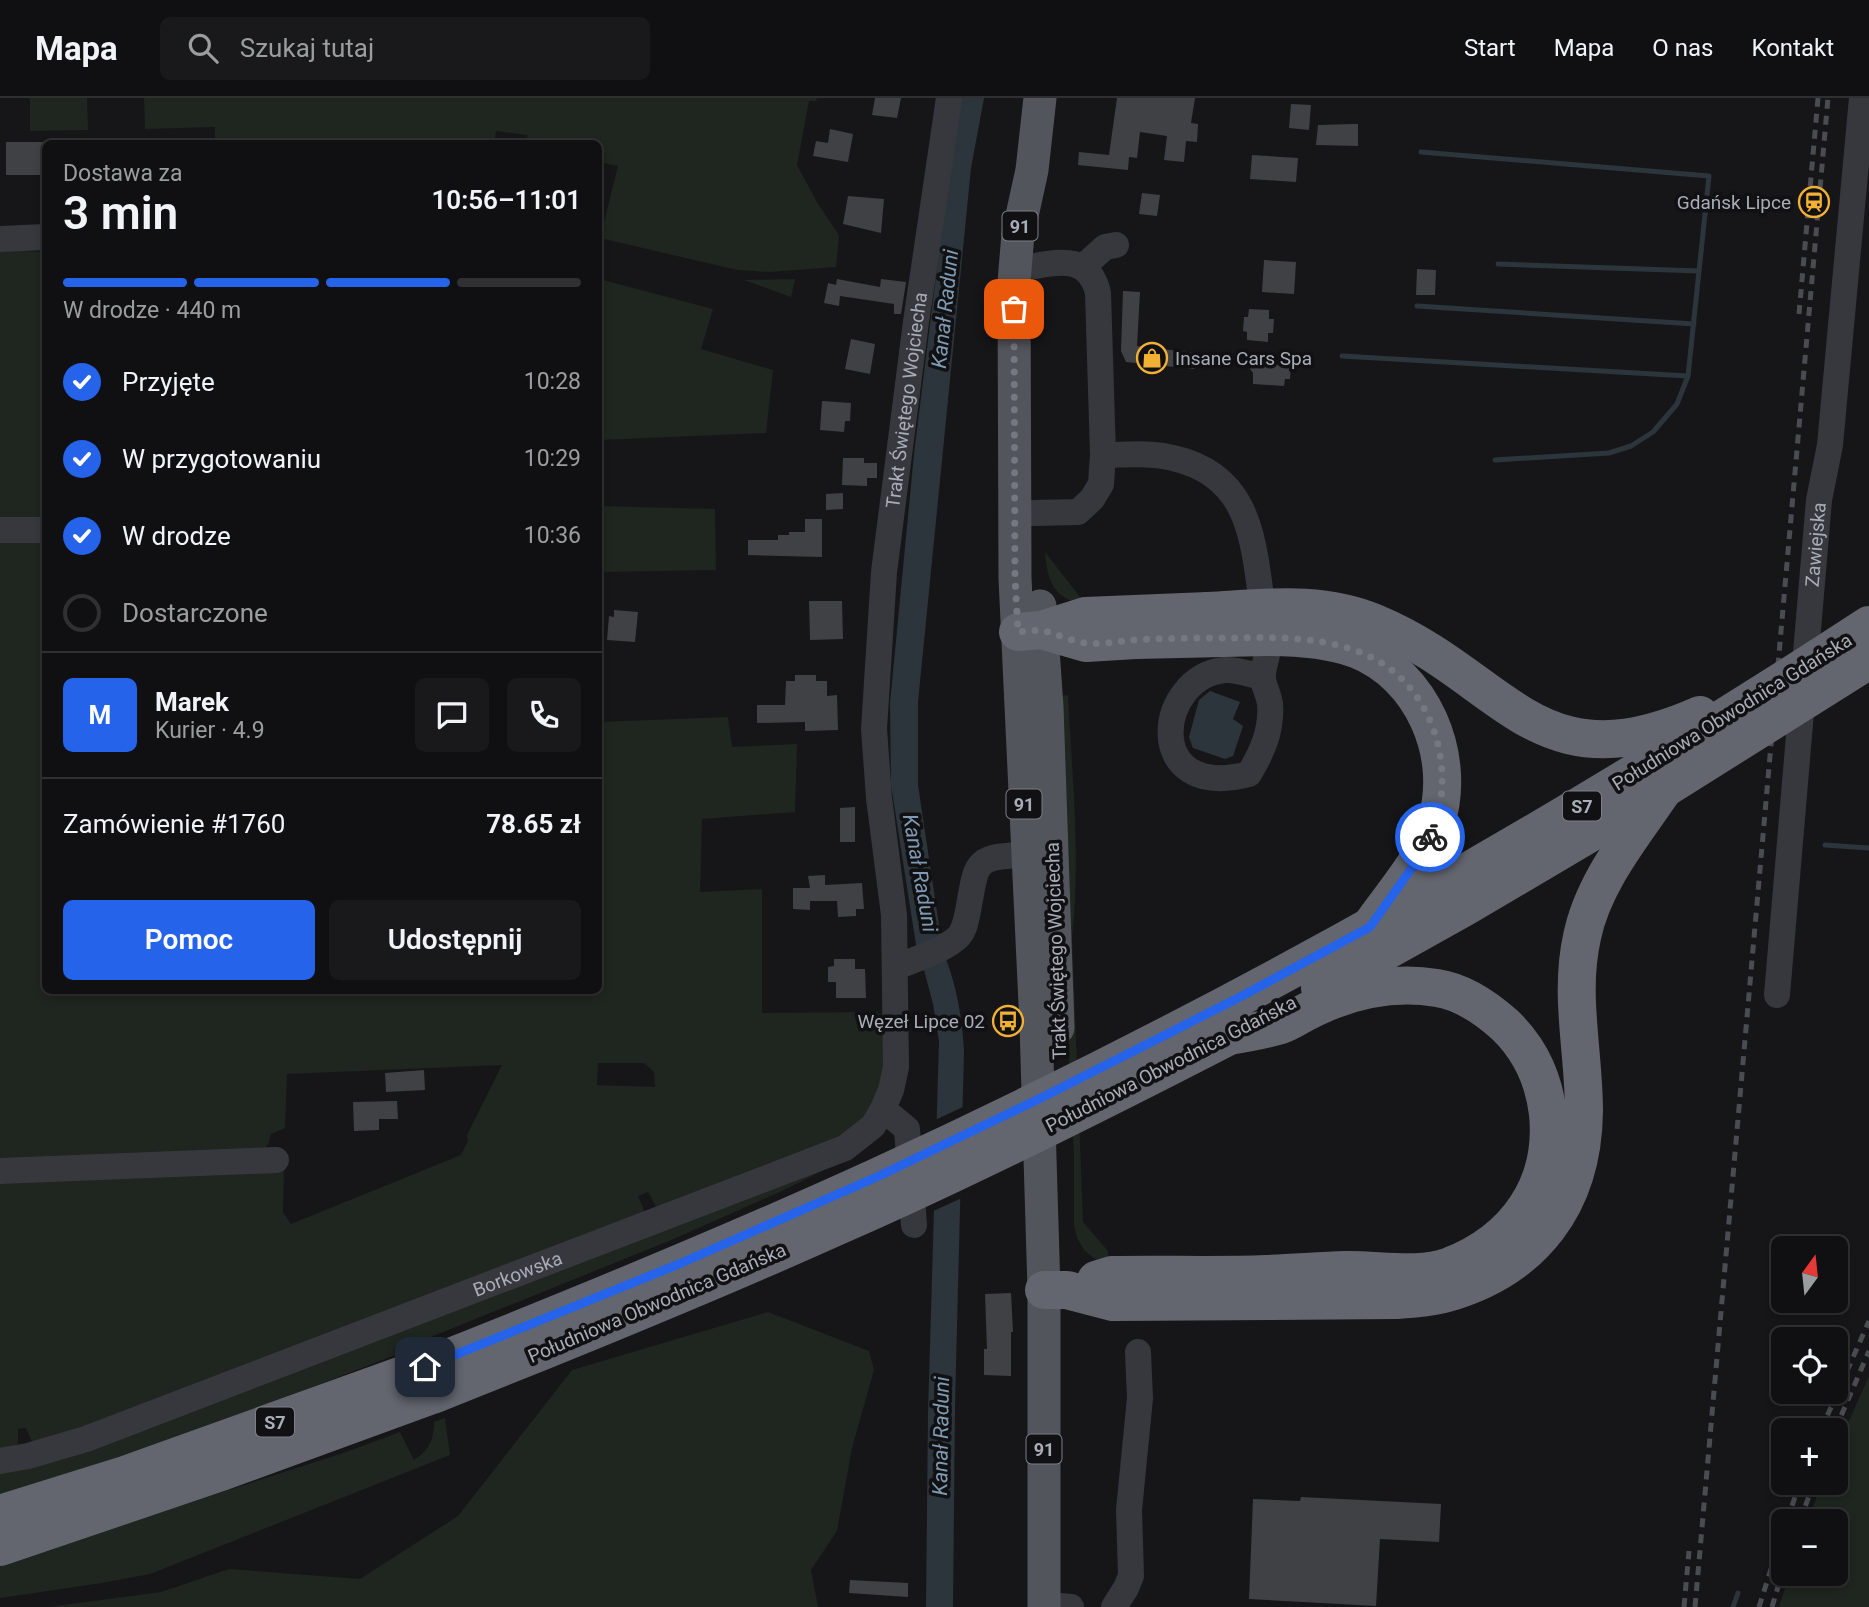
<!DOCTYPE html>
<html lang="pl">
<head>
<meta charset="utf-8">
<style>
	:root { --surface:#101012; --page:#19191b; --text:#f1f3f6; --muted:#9c9d9f; --line:#303032; --accent:#2563eb }
	body { margin:0; font-family:Roboto,sans-serif; background:var(--page); color:var(--text); height:100vh; display:flex; flex-direction:column; font-size:26px; white-space:nowrap }
	* { box-sizing:border-box; margin:0 }
	p { font-size:23px; color:var(--muted) }
	.icon { flex:none; width:38px; height:38px; fill:none; stroke:currentColor; stroke-width:2; stroke-linecap:round; stroke-linejoin:round }
	.map { position:relative; flex:1; overflow:hidden }
	.panel { position:absolute; left:42px; top:42px; width:560px; height:854px; display:flex; flex-direction:column; background:var(--surface); border-radius:10px; box-shadow:0 4px 10px #0003,0 0 0 2px var(--line) }
	.panel>* { flex:none }
	.needle { width:46px; rotate:15deg }
	.tools { position:absolute; left:1771px; top:1138px; display:grid; gap:14px }
	.tools a { display:grid; place-items:center; width:77px; height:77px; border-radius:10px; background:var(--surface); box-shadow:0 4px 10px #0003,0 0 0 2px var(--line); font-size:35px }
	.pin { position:absolute; display:grid; place-items:center; width:60px; height:60px; color:#fff; margin:-30px; border-radius:14px; box-shadow:0 4px 10px #0006 }
	.courier { position:absolute; display:grid; place-items:center; width:70px; height:70px; margin:-35px; border:5px solid #2563eb; border-radius:50%; background:#fff; color:#222; box-shadow:0 2px 9px #0007 }
	.overview em { font-style:normal; font-weight:600 }
	.overview div { display:flex; flex-direction:column-reverse }
	.overview { display:flex; align-items:center; justify-content:space-between; height:119px; padding:0 21px }
	h1 { font-size:46px; font-weight:600; line-height:52px }
	.bar { display:grid; grid-template-columns:repeat(4,1fr); gap:10px 7px; align-content:center; height:84px; padding:0 21px }
	.bar i { height:9px; border-radius:5px; background:var(--line) }
	.bar .on { background:var(--accent) }
	.bar p { grid-column:span 4 }
	.line { display:flex; align-items:center; gap:18px; padding:0 21px; border-top:2px solid var(--line) }
	.line div { flex:1 }
	.round { display:grid; place-items:center; flex:none; width:74px; height:74px; border-radius:10px; background:var(--page) }
	ol { padding:0 21px; list-style:none }
	li { display:flex; align-items:center; gap:21px; height:77px }
	li p { margin-inline-start:auto }
	li .icon { padding:7px; border-radius:50%; background:var(--accent); color:#fff; stroke-width:4 }
	li:last-child { color:var(--muted) }
	li i { width:38px; height:38px; border:4px solid var(--line); border-radius:50% }
	.button { display:flex; gap:14px; margin-top:auto; padding:14px 21px }
	.button a { flex:1; height:80px; border-radius:10px; background:var(--accent); color:#fff; font-size:28px; font-weight:600; line-height:80px; text-align:center }
	.button a+a { background:var(--page); color:var(--text) }
	header { display:flex; align-items:center; gap:42px; box-sizing:border-box; height:98px; padding:0 35px; background:var(--surface); border-bottom:2px solid var(--line) }
	header strong { font-size:33px }
	nav { display:flex; gap:38px; margin-inline-start:auto; font-size:24px }
	.search { width:490px; height:63px; background:var(--page); display:flex; align-items:center; gap:18px; box-sizing:border-box; padding:0 24px; border-radius:10px; color:var(--muted); font-size:26px }
	.map>svg:first-child { display:block }
	.green { fill:#1e261f; fill-rule:evenodd }
	.water { fill:#2c353c }
	.pier { fill:#161618 }
	.lines { fill:none; stroke-linecap:round; stroke-linejoin:round }
	.stream { stroke:#2c353c; stroke-width:5 }
	.building { fill:#404145 }
	.minor { stroke:#37383d; stroke-width:26 }
	.major { stroke:#53555c; stroke-width:33 }
	.highway { stroke:#63666e; stroke-width:38 }
	.rail { stroke:#4a4c52; stroke-width:5; stroke-dasharray:9 7; stroke-linecap:butt }
	.highway-bridge { stroke:#63666e; stroke-width:38 }
	.done { stroke:#757880; stroke-width:7; stroke-dasharray:0 12.6 }
	.route { stroke:#2563eb; stroke-width:9 }
	.labels { text-anchor:middle; dominant-baseline:central; stroke-width:7; stroke-linejoin:round; paint-order:stroke }
	.shield { fill:#111113; stroke:#7b7e86; stroke-width:2 }
	.shield-label { font-size:18px; font-weight:bold; fill:#a8adb8 }
	.poi-label { font-size:19px; fill:#a8adb8; stroke:#111113; text-anchor:end }
	.street-label { font-size:19px; fill:#a8adb8; stroke:#111113 }
	.water-label { font-size:21px; font-style:italic; fill:#7f9bb3; stroke:#111113 }
</style>
</head>
<body>
<header>
<strong>Mapa</strong>
<div class="search"><svg class="icon" aria-label="search" viewBox="0 0 24 24"><circle cx="10" cy="10" r="6"/><path d="M15 15l6 6"/></svg>Szukaj tutaj</div>
<nav><a>Start</a><a>Mapa</a><a>O nas</a><a>Kontakt</a></nav>
</header>
<div class="map">
<svg width="1869" height="1509" viewBox="0 0 1869 1509">
	<rect width="100%" height="100%" fill="#161618"/>
	<g class="green">
		<path d="M30 0H87L88 32 30 33Z"/>
		<path d="M144 0H817L816 3H809L797 67 818 106 839 137 836 169 770 174 737 172 600 140 618 68 599 64 598 46 528 45 527 37 496 33 494 46 215 45V29L145 31Z"/>
		<path d="M0 152 45 154V428L0 429Z"/>
		<path d="M599 181 713 211 701 251 773 272 766 335 599 342Z"/>
		<path d="M795 181 791 199 744 182Z"/>
		<path d="M599 408 715 411 716 472 599 474Z"/>
		<path d="M0 439H45L46 892H598L599 624 728 619 732 649 797 646 795 714 702 721 700 794 762 791V915L877 914 888 921C886 955 887 992 865 1020 859 1028 847 1034 839 1040L659 1114 648 1094 638 1098 644 1112 642 1120 36 1348 31 1342 26 1330 18 1331V1346L0 1354V1079L284 1071 283 1114 291 1126 461 1057 468 1043 467 1037 502 967 287 976 285 1030 271 1036 268 1046 258 1058 0 1068ZM598 965H644L654 974 655 989 597 987Z"/>
		<path d="M1045 454 1080 499V505C1052 500 1047 479 1045 454Z"/>
		<path d="M1068 597C1072 678 1081 759 1072 839L1083 1124 1108 1153V1165L1095 1161 1085 1153 1077 1140 1074 1127V1057L1064 861 1060 598Z"/>
		<path d="M826 1071 782 1093 669 1143 416 1245V1249L212 1328 0 1398V1375Z"/>
		<path d="M768 1214 869 1253 874 1272 852 1350 837 1433 811 1472 818 1509H48L161 1494 229 1471 360 1481 458 1418 572 1272Z"/>
		<path d="M1869 1278V1509H1779L1790 1475H1836V1423H1808L1822 1384H1836V1352Z"/>
		<path d="M445 1320 450 1357 150 1476 102 1485 0 1500V1466L346 1354 400 1334 414 1362C429 1352 434 1342 434 1324Z"/>
	</g>
	<g class="water">
		<path d="M958 0H984L971 70 918 604V687L941 841 917 853 891 687 890 605 914 356Z"/>
		<path d="M1210 593 1240 604 1233 621 1243 628 1233 658 1225 661 1193 650 1189 639 1199 602Z"/>
		<path d="M945 858C957 890 962 919 964 953L955 1307 953 1509H926L928 1315 939 943 933 906 923 868Z"/>
	</g>
	<path class="pier" d="M967 1007 964 1099 929 1115 933 1023Z"/>
	<g class="lines">
		<g class="stream">
			<path d="M1421 54 1709 78 1688 278 1677 306 1653 334 1631 348 1609 355 1495 362"/>
			<path d="M1498 166 1699 173"/>
			<path d="M1417 208 1694 226"/>
			<path d="M1342 258 1688 278"/>
			<path d="M1825 747 1869 750"/>
			<path d="M1733 1509 1738 1495"/>
		</g>
	</g>
	<g class="building">
		<path d="M875 0H901L897 20 872 17Z"/>
		<path d="M1117 0H1195L1191 25 1198 26 1197 44 1186 43 1184 64 1164 62 1167 38 1140 34 1137 60 1129 59 1128 72 1078 67 1079 54 1109 57Z"/>
		<path d="M1291 6 1311 7 1309 32 1289 30Z"/>
		<path d="M1352 26H1358V48L1316 47 1318 27Z"/>
		<path d="M830 31 853 36 848 64 813 58 816 43 828 45Z"/>
		<rect x="6" y="44" width="40" height="33"/>
		<path d="M1252 57 1298 60 1296 84 1250 81Z"/>
		<path d="M1142 95 1160 97 1157 118 1139 116Z"/>
		<path d="M848 98 884 101 881 135 843 126Z"/>
		<path d="M1264 162 1296 164 1294 196 1262 194Z"/>
		<path d="M1417 171 1436 172 1435 197H1416Z"/>
		<path d="M837 181 880 189 881 181 906 184 901 216H894V206L840 198 839 208 824 205 828 185 836 187Z"/>
		<path d="M1123 193 1140 194 1137 248 1196 255 1195 271 1126 264 1121 253Z"/>
		<path d="M1249 211 1269 212V221H1274L1273 235H1268V244L1247 242V234L1243 233 1244 219H1248Z"/>
		<path d="M851 241 875 246 870 276 845 271Z"/>
		<path d="M1257 264 1291 268 1290 281H1285L1284 288 1253 286V275L1250 271Z"/>
		<path d="M822 303 851 305 850 323H845L844 334 820 332Z"/>
		<path d="M843 360H864V365H877V380H867V388L842 387Z"/>
		<path d="M843 395V411L826 412V396Z"/>
		<path d="M805 421H822V459L748 457V442H778V437H789V434H805Z"/>
		<path d="M809 503H842L843 541 810 542Z"/>
		<path d="M614 512 638 514 635 544 607 542 609 518 614 519Z"/>
		<path d="M795 577H816V583H827V598L837 597 838 632 805 633V624L757 625V607H785L786 583H795Z"/>
		<path d="M855 709V744H840V710Z"/>
		<path d="M825 777V787L862 785 864 811H856V818L838 819 837 803H810V812L793 811V790H810L808 778Z"/>
		<path d="M834 861H855V871H865L866 900H836V884H828V869L834 868Z"/>
		<path d="M424 972 425 992 386 994 385 975Z"/>
		<path d="M397 1003 398 1021H379V1032L354 1033 353 1004Z"/>
		<path d="M1011 1195 1013 1234H1011V1278L984 1277V1251H987L985 1196Z"/>
		<path d="M1301 1399 1441 1406 1439 1444 1380 1441 1376 1508 1249 1501 1253 1401 1300 1403Z"/>
		<path d="M850 1482 908 1485V1499L849 1495Z"/>
	</g>
	<g class="lines">
		<g class="minor">
			<path d="M0 141 46 139"/>
			<path d="M1083 169 1105 149 1116 147"/>
			<path d="M1103 357C1126 357 1150 354 1173 360 1243 376 1252 429 1260 491 1262 510 1266 530 1268 549 1268 559 1262 570 1263 581 1264 589 1269 597 1270 606 1272 633 1262 654 1249 676 1141 704 1156 578 1225 572 1237 571 1251 577 1263 579"/>
			<path d="M1034 415 1078 414 1092 401 1101 386 1103 357 1098 195C1090 160 1063 162 1035 168"/>
			<path d="M0 432H46"/>
			<path d="M896 869C913 862 946 852 959 838 965 831 966 822 968 813 977 764 973 758 1026 757"/>
			<path id="s1" d="M1777 897 1819 402 1830 347 1862 0"/>
			<path d="M883 1011 907 1031 914 1127"/>
			<path d="M0 1073 276 1062"/>
			<path id="s2" d="M0 1363 28 1358 86 1341 845 1050 873 1028 883 1011 891 992 896 969 894 817 879 700 874 631 884 474 916 224 949 0"/>
			<path d="M1060 1508 1071 1509"/>
			<path d="M1114 1509 1126 1490 1131 1478 1129 1412 1140 1300 1138 1254"/>
		</g>
		<g class="major">
			<path d="M1040 0 1032 72 1018 136 1014 184 1015 480 1036 927 1044 1192V1509"/>
			<path d="M1040 508 1047 609 1058 930"/>
		</g>
		<g class="highway">
			<path d="M1041 532 1086 545 1136 542"/>
			<path d="M1018 534 1041 532 1085 518 1208 513"/>
			<path d="M1267 539C1297 539 1328 541 1356 551 1423 577 1457 658 1436 725 1423 763 1393 796 1370 829"/>
			<path d="M1320 890 1465 809 1653 698"/>
			<path d="M1096 1182 1112 1177C1164 1176 1215 1178 1266 1176 1292 1175 1319 1173 1345 1172 1379 1171 1417 1180 1450 1168 1516 1142 1555 1087 1548 1016 1544 982 1530 951 1505 927 1486 910 1463 894 1437 890 1395 883 1352 892 1314 910 1303 915 1292 923 1281 927 1264 932 1246 935 1229 938"/>
			<path d="M1044 1192H1067L1113 1204 1397 1202C1413 1201 1429 1200 1444 1196 1534 1171 1583 1106 1584 1013 1584 954 1569 897 1582 839 1593 784 1633 737 1664 691"/>
			<path d="M0 1416 125 1377 425 1269"/>
			<path d="M0 1449 224 1373 435 1296"/>
		</g>
		<g class="rail">
			<path d="M1799 216 1818 0"/>
			<path d="M1821 1332 1869 1223"/>
			<path d="M1835 1332 1869 1253"/>
			<path d="M1787 1423 1800 1384"/>
			<path d="M1800 1423 1814 1384"/>
			<path d="M1684 1509 1689 1453"/>
			<path d="M1695 1509 1828 0"/>
			<path d="M1759 1509 1783 1433"/>
			<path d="M1772 1509 1783 1472"/>
		</g>
		<g class="highway-bridge">
			<path d="M1208 513C1266 510 1321 502 1375 525 1507 580 1535 690 1700 617"/>
			<path d="M1136 542 1267 539"/>
			<path d="M1664 691 1869 562"/>
			<path d="M425 1269C577 1209 728 1147 877 1079 1221 921 1552 734 1869 527"/>
			<path d="M435 1296C574 1241 711 1185 847 1124 976 1067 1103 1003 1229 938"/>
		</g>
	</g>
	<g class="lines">
		<path class="done" d="M1014 211 1015 480 1018 534C1027 533 1036 532 1045 533 1058 537 1072 543 1086 545 1101 547 1118 543 1134 542 1166 540 1198 540 1230 540 1309 538 1395 539 1431 625 1446 662 1446 703 1430 739"/>
		<path class="route" d="M425 1269 679 1166 879 1078 1045 998 1240 899 1370 829 1416 764 1430 739"/>
	</g>
	<defs>
		<g id="station-ring" transform="scale(1.575)"><circle r="9.5" fill="#111113" stroke="#f2b134" stroke-width="1.5"/><path d="M-3-6H3Q5-6 5-4V2Q5 4 3 4L4.5 6H3L1.5 4h-3L-3 6H-4.5L-3 4Q-5 4-5 2V-4Q-5-6-3-6ZM-3.5-4v3h7v-3ZM-3.5 1v1.5H-2V1ZM2 1v1.5H3.5V1Z" fill="#f2b134"/></g>
		<g id="shop-ring" transform="scale(1.575)"><circle r="9.5" fill="#111113" stroke="#f2b134" stroke-width="1.5"/><path d="M-5-2.5h2.3a2.7 3.5 0 0 1 5.4 0H5L5.5 6h-11ZM-1.5-2.5h3a1.5 2.3 0 0 0-3 0Z" fill="#f2b134"/></g>
		<g id="bus-ring" transform="scale(1.575)"><circle r="9.5" fill="#111113" stroke="#f2b134" stroke-width="1.5"/><path d="M-5-6H5V4H4V6H2V4H-2V6H-4V4H-5ZM-3.5-4V0h7V-4ZM-3.5 1.2v1.5H-2V1.2ZM2 1.2v1.5H3.5V1.2Z" fill="#f2b134"/></g>
	</defs>
	<g fill-rule="evenodd">
		<use href="#station-ring" x="1814" y="104"/>
		<use href="#shop-ring" x="1152" y="260"/>
		<use href="#bus-ring" x="1008" y="923"/>
	</g>
	<g class="labels">
		<g class="shield">
			<rect x="1002.5" y="113.5" width="35" height="29" rx="5"/>
			<rect x="1006.5" y="691.5" width="35" height="29" rx="5"/>
			<rect x="1563" y="693.5" width="38" height="29" rx="5"/>
			<rect x="256" y="1309.5" width="38" height="29" rx="5"/>
			<rect x="1026.5" y="1336.5" width="35" height="29" rx="5"/>
		</g>
		<g class="shield-label">
			<text x="1020" y="128">91</text>
			<text x="1024" y="706">91</text>
			<text x="1582" y="708">S7</text>
			<text x="275" y="1324">S7</text>
			<text x="1044" y="1351">91</text>
		</g>
		<g class="poi-label">
			<text x="1791" y="104">Gdańsk Lipce</text>
			<text x="1175" y="260" text-anchor="start">Insane Cars Spa</text>
			<text x="985" y="923">Węzeł Lipce 02</text>
		</g>
		<g class="street-label">
			<text stroke="none"><textPath href="#s2" startOffset="1671">Trakt Świętego Wojciecha</textPath></text>
			<text stroke="none"><textPath href="#s1" startOffset="452">Zawiejska</textPath></text>
			<text transform="translate(1732 614) rotate(-32)">Południowa Obwodnica Gdańska</text>
			<text transform="translate(1056 853) rotate(-92)">Trakt Świętego Wojciecha</text>
			<text transform="translate(1171 966) rotate(-27)">Południowa Obwodnica Gdańska</text>
			<text stroke="none"><textPath href="#s2" startOffset="551">Borkowska</textPath></text>
			<text transform="translate(657 1205) rotate(-23)">Południowa Obwodnica Gdańska</text>
		</g>
		<g class="water-label">
			<text transform="translate(945 211) rotate(-84)">Kanał Raduni</text>
			<text transform="translate(920 775) rotate(80)">Kanał Raduni</text>
			<text transform="translate(941 1338) rotate(-89)">Kanał Raduni</text>
		</g>
	</g>
</svg>
<div class="tools">
<a><svg class="needle" viewBox="-14 -14 28 28"><path d="M0-13l5 13h-10z" fill="#e53935"/><path d="M0 13l5-13h-10z" fill="#9c9d9f"/></svg></a>
<a><svg class="icon" aria-label="locate" viewBox="0 0 24 24"><circle cx="12" cy="12" r="6"/><path d="M12 2v4M12 18v4M2 12h4M18 12h4"/></svg></a>
<a>+</a>
<a>−</a>
</div>
<div class="pin" style="left:1014px;top:211px;background:#ea580c"><svg class="icon" aria-label="bag" viewBox="0 0 24 24"><path d="M5 8h14l-1 12H6zM9 8a3 3 0 0 1 6 0"/></svg></div>
<div class="pin" style="left:425px;top:1269px;background:#1f2937"><svg class="icon" aria-label="home" viewBox="0 0 24 24"><path d="M3 11l9-7 9 7M6 9v11h12V9"/></svg></div>
<div class="courier" style="left:1430px;top:739px"><svg class="icon" aria-label="bike" viewBox="0 0 24 24"><circle cx="6" cy="16" r="4"/><circle cx="18" cy="16" r="4"/><path d="M6 16l4-8h5l3 8M10 8l3 8H6M13 5h3"/></svg></div>
<section class="panel">
<div class="overview"><div><h1>3 min</h1><p>Dostawa za</p></div><em>10:56–11:01</em></div>
<div class="bar"><i class="on"></i><i class="on"></i><i class="on"></i><i></i><p>W drodze · 440 m</p></div>
<ol>
<li><svg class="icon" aria-label="check" viewBox="0 0 24 24"><path d="M5 12l5 5 9-10"/></svg>Przyjęte<p>10:28</p></li>
<li><svg class="icon" aria-label="check" viewBox="0 0 24 24"><path d="M5 12l5 5 9-10"/></svg>W przygotowaniu<p>10:29</p></li>
<li><svg class="icon" aria-label="check" viewBox="0 0 24 24"><path d="M5 12l5 5 9-10"/></svg>W drodze<p>10:36</p></li>
<li><i></i>Dostarczone</li>
</ol>
<div class="line" style="height:126px"><b class="round" style="background:var(--accent);color:#fff">M</b><div><b>Marek</b><p>Kurier · 4.9</p></div><a class="round"><svg class="icon" aria-label="chat" viewBox="0 0 24 24"><path d="M4 5h16v11H9l-5 4z"/></svg></a><a class="round"><svg class="icon" aria-label="phone" viewBox="0 0 24 24"><path d="M5 4h4l2 5-3 2q2 4 5 5l2-3 5 2v4C11 20 4 13 5 4z"/></svg></a></div>
<div class="line" style="height:91px"><div>Zamówienie #1760</div><b>78.65 zł</b></div>
<div class="button"><a>Pomoc</a><a>Udostępnij</a></div>
</section>
</div>
</body>
</html>
